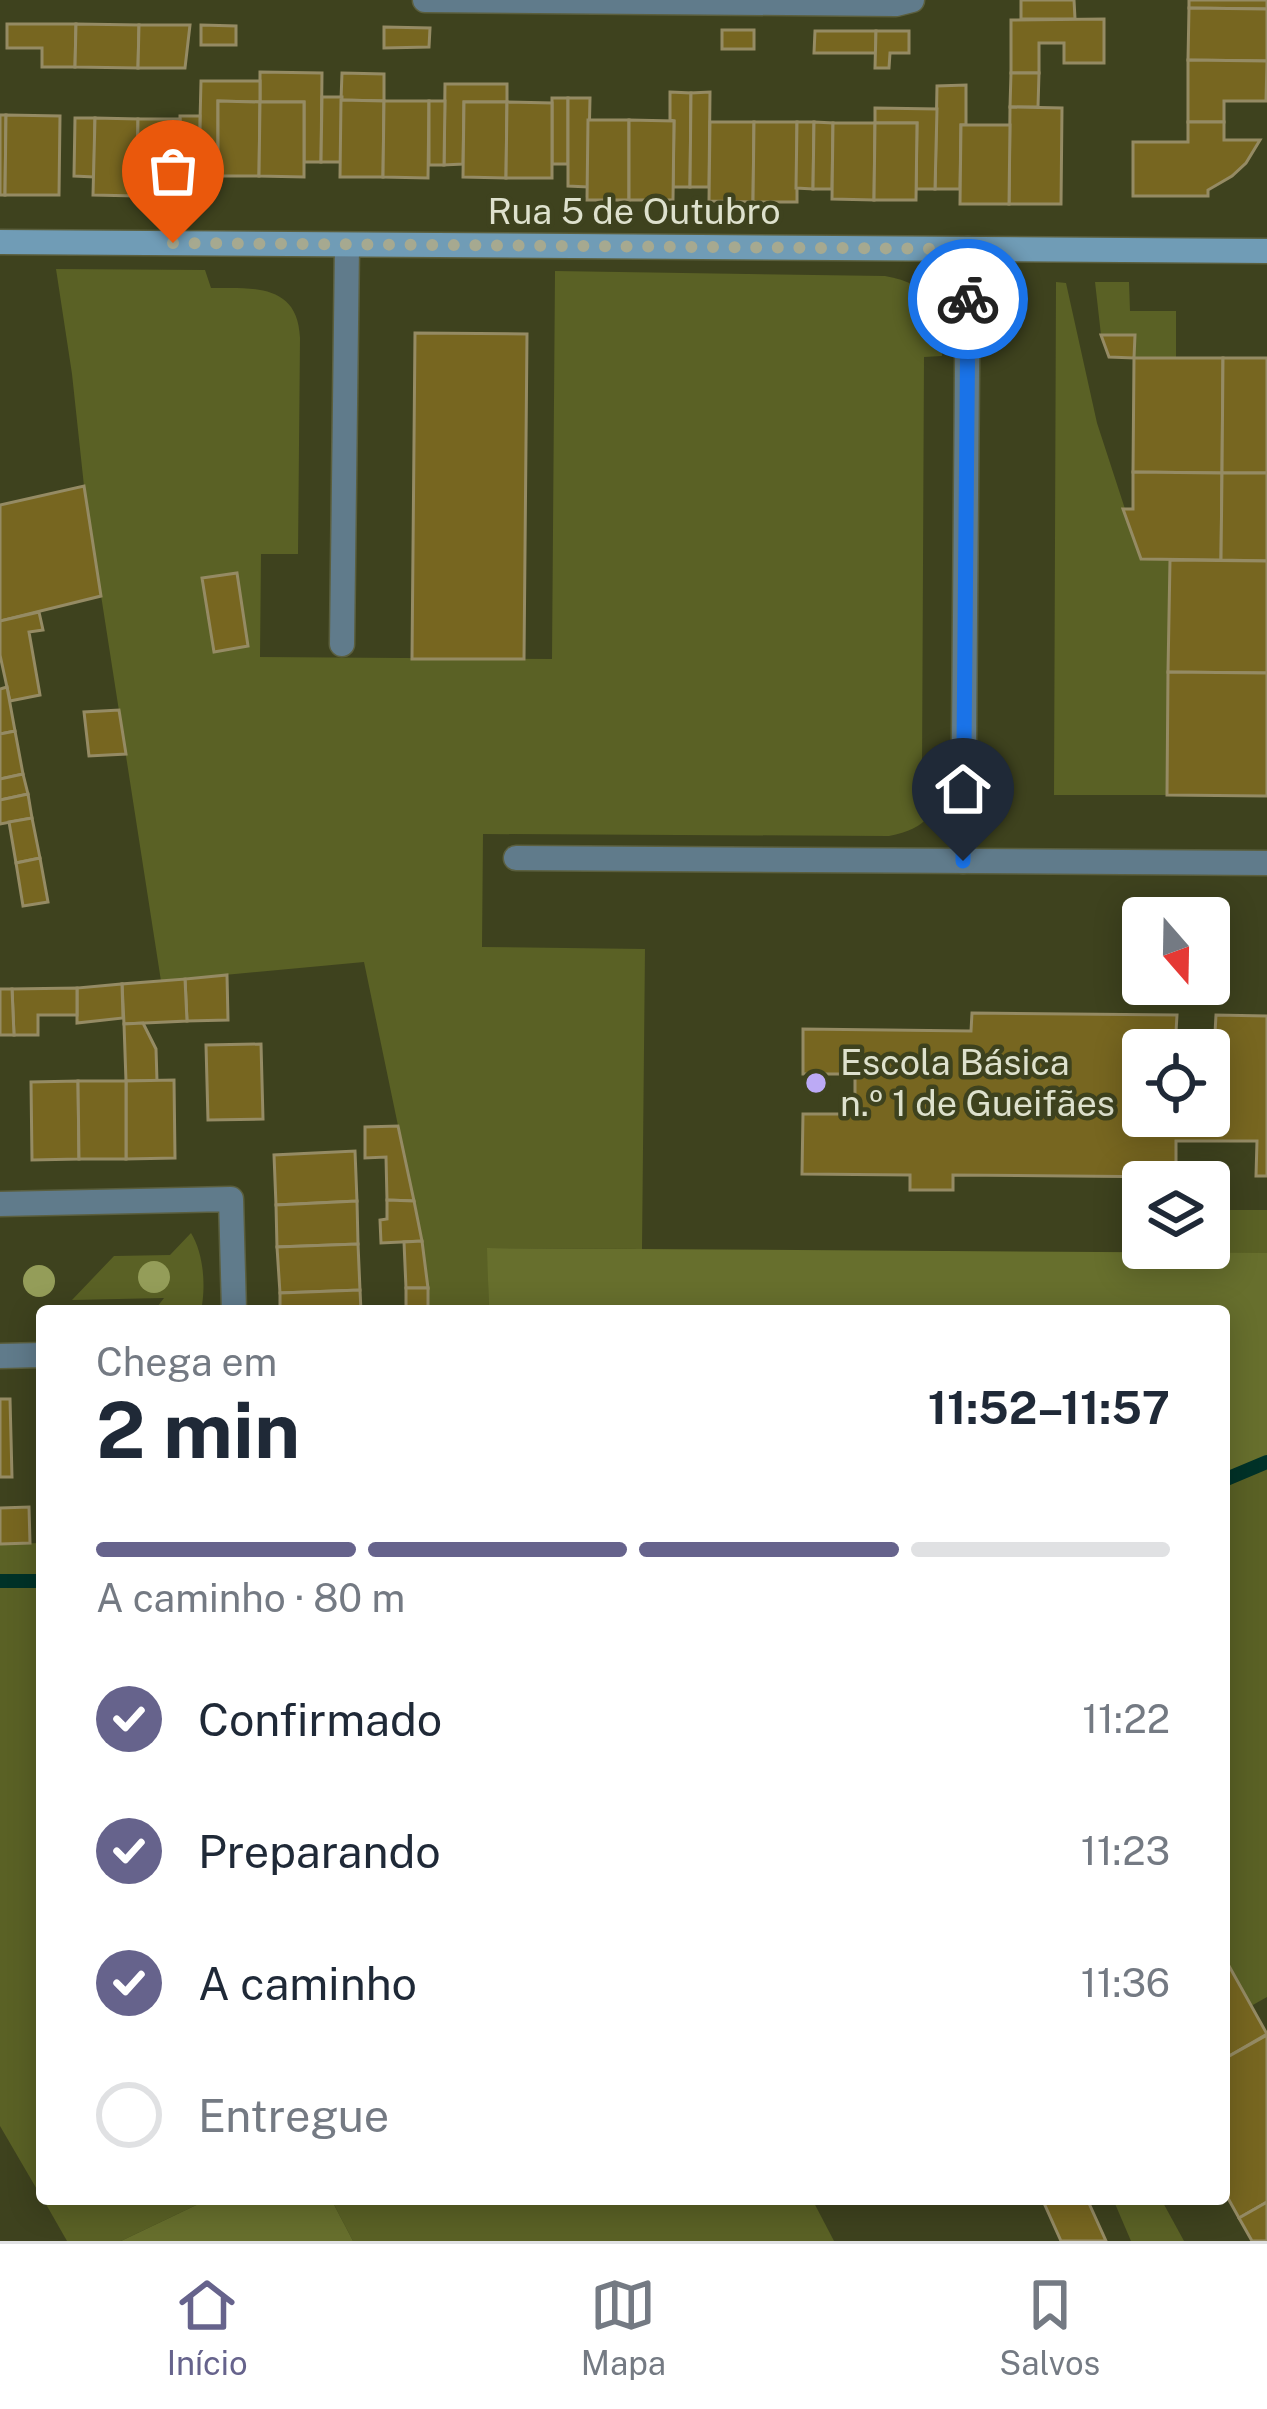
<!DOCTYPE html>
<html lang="pt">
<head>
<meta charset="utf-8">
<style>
	:root { --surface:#fff; --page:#f6f6f7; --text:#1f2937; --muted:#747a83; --line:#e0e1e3; --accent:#66638c }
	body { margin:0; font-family:"Public Sans",sans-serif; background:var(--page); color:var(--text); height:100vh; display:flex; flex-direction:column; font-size:45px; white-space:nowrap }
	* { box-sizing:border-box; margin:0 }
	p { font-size:39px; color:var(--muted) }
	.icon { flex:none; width:66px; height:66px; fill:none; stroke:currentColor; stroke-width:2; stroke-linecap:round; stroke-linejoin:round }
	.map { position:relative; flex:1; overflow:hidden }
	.drawer { position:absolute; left:36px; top:1305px; width:1194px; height:900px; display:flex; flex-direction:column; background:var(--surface); border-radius:12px; box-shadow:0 6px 30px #0003 }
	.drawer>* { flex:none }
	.needle { width:78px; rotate:160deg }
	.buttons { position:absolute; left:1122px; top:897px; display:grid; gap:24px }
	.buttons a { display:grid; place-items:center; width:108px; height:108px; border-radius:12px; background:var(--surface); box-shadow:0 6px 30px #0003; font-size:60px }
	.pin { position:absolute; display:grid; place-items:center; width:102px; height:102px; color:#fff; margin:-123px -51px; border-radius:50% 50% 50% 0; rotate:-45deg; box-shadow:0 0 12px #0007 }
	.pin .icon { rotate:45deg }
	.courier { position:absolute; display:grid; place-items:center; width:120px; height:120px; margin:-60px; border:9px solid #1a73e8; border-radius:50%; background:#fff; color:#222; box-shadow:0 3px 15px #0007 }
	.summary em { font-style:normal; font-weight:700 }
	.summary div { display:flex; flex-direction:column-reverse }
	.summary { display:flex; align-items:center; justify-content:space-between; height:204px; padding:0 60px }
	h1 { font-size:78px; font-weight:700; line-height:90px }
	.bar { display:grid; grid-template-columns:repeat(4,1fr); gap:18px 12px; align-content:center; height:144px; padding:0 60px }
	.bar i { height:15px; border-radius:9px; background:var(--line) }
	.bar .current { background:var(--accent) }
	.bar p { grid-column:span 4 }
	ol { padding:0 60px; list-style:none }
	li { display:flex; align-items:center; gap:36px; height:132px }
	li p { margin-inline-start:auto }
	li .icon { padding:12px; border-radius:50%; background:var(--accent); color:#fff; stroke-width:4 }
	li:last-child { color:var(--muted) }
	li i { width:66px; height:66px; border:6px solid var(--line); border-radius:50% }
	.tab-bar { display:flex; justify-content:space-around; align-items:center; height:168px; border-top:3px solid var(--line); background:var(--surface); font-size:33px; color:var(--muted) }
	.tab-bar a { display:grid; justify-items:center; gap:6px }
	.tab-bar .current { color:var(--accent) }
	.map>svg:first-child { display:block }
	.green { fill:#5a6125; fill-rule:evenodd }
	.forest { fill:#676f2d }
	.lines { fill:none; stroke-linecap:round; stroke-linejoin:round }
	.stream { stroke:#003228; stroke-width:14 }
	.building { fill:#776620; stroke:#958b64; stroke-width:3; fill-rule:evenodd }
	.minor-casing { stroke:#5b5f3e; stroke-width:27 }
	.secondary-casing { stroke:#5b5f3e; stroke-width:27 }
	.minor { stroke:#607b8b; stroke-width:24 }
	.secondary { stroke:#709cb6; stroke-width:24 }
	.tree { fill:#949d59 }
	.done { stroke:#a6a990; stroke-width:12; stroke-dasharray:0 21.6 }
	.route { stroke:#1a73e8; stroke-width:15 }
	.poi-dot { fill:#bcaaf5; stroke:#3e421e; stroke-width:4.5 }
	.labels { text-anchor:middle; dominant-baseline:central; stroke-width:9; stroke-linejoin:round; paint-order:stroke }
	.street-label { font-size:36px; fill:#dee1cd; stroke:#3e421e }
	.poi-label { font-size:36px; fill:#dee1cd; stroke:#3e421e; text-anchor:start }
</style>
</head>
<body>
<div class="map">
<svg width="1267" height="2241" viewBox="0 0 1267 2241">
	<rect width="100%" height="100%" fill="#3e421e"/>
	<g class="green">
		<path d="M56 269 205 270 211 288C252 288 298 283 300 338L298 554H261L260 657 552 659 555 271 885 276C934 284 943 312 942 356L924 357 922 773 940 774C938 813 928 828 889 836L483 834 482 947 645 949 642 1249 488 1248 489 1311H428L422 1241 364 962 161 981 84 486 72 374ZM237 573 248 645 214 651 203 578Z"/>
		<path d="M1056 282 1066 283 1097 423 1141 558 1170 560 1167 795H1054Z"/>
		<path d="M1095 282H1129L1130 311H1176V358H1134V335H1101Z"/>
		<path d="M1209 1210H1267V1253H1178L1179 1248H1209Z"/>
		<path d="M191 1233C204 1254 206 1287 201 1311H154L164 1298 72 1300 114 1256 170 1255Z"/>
		<path d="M1267 1466V1997L1251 2006 1224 1957V1472Z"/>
		<path d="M42 1543V2198L0 2126V1544Z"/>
		<path d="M43 2199H209L121 2241H67Z"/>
		<path d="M331 2199H812L834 2241H353Z"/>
		<path d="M1113 2199H1161L1184 2241H1131Z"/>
	</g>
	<g class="forest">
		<path d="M487 1248 1267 1253V1466L1224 1472V1311H489Z"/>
		<path d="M209 2199H331L353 2241H121Z"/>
	</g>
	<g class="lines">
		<g class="stream">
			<path d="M1224 1480 1267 1462"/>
			<path d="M0 1581H42"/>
		</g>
	</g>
	<g class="building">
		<path d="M1021 0H1074L1075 19H1021Z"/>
		<path d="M1189 0H1267V9L1189 8Z"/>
		<path d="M1189 8 1267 9V61L1188 60Z"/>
		<path d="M1104 19V63H1064V43H1039V73H1011V20Z"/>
		<path d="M7 24H76L75 67H42V48H7Z"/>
		<path d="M76 24 139 25 138 68 75 67Z"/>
		<path d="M139 25H190L185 68H138Z"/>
		<path d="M201 25 236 26V45H201Z"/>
		<path d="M384 27 430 28 429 47 384 48Z"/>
		<rect x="722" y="30" width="32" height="19"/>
		<path d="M815 31H876V53H814Z"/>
		<path d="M876 31H909V53H890L889 68H875Z"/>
		<path d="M1188 60 1267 61 1266 101H1224V122H1188Z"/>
		<path d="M260 72 322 73 321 162H304V102H260Z"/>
		<path d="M342 73 384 74V101L341 100Z"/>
		<path d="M1011 73H1039L1038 107H1010Z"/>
		<path d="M201 81H260V102L218 101V161L199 162Z"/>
		<path d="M445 84H507V102H464L463 164 444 165Z"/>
		<path d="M966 85V125H961L960 189H935L937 86Z"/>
		<path d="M670 92 691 93 690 187H673L674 121 670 120Z"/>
		<path d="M710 92 709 187H690L691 93Z"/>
		<path d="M322 97H342L341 162H321Z"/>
		<rect x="552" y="98" width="16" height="66"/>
		<path d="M568 98H590L588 187 568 186Z"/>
		<path d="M341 100 384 101 383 177H340Z"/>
		<path d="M218 101 260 102 259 176H218Z"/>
		<path d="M384 101H429L428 178 383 177Z"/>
		<path d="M429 101H445L444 165H429Z"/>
		<path d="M260 102H304V177L259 176Z"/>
		<path d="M464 102H507L506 178 463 177Z"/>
		<path d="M507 102 552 103V178H506Z"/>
		<path d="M1010 107 1062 108 1061 204H1009Z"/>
		<path d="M875 108 937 109 935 189H916L917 123H875Z"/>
		<path d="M0 115H6L5 195H0Z"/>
		<path d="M6 115 60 116 59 195H5Z"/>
		<path d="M180 116H200L199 183H179Z"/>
		<path d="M75 118H95L94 177 74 176Z"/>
		<path d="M95 118 138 119 137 196 93 195Z"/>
		<path d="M138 119H180L179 196H137Z"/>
		<path d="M588 120H629V200H587Z"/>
		<path d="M629 120 674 121 673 200H629Z"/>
		<path d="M710 122H754L753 202 709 201Z"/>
		<path d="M754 122H797V202H753Z"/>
		<path d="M797 122H814L813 189 796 188Z"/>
		<path d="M814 122 833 123 832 189H813Z"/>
		<path d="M1188 122H1224V140H1260L1246 163 1232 176 1208 190V196H1133V142H1188Z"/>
		<path d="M833 123H875L874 200 832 199Z"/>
		<path d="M875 123H917L916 200H874Z"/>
		<path d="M961 125H1010L1009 204H960Z"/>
		<path d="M415 333 527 334 524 659H412Z"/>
		<path d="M1101 335H1135L1134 358 1109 357Z"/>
		<path d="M1134 358H1223L1222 473 1133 472Z"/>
		<path d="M1223 358H1267V473H1222Z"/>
		<path d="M1133 472 1222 473 1221 560 1141 559 1123 509H1133Z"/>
		<path d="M1222 473H1267V561L1221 560Z"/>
		<path d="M84 486 101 596 0 621V505Z"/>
		<path d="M1170 560 1267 561V673L1168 672Z"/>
		<path d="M237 573 248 646 214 652 202 578Z"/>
		<path d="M39 612 43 630 29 632 40 695 10 701 0 655V621Z"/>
		<path d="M1168 672 1267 673V796L1167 795Z"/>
		<path d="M7 687 15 731 0 734V689Z"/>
		<path d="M119 710 126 754 89 756 84 712Z"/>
		<path d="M15 731 23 774 0 779V734Z"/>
		<path d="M23 774 28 794 0 800V779Z"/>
		<path d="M28 794 32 818 0 824V800Z"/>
		<path d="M32 818 40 858 16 863 9 822Z"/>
		<path d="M40 858 48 902 23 906 16 863Z"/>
		<path d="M227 975 228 1020 187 1021 185 979Z"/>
		<path d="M185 979 187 1021 124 1024 122 984Z"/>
		<path d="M122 984 123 1018 77 1023V988Z"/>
		<path d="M77 988V1015H38V1035H14L12 989Z"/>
		<path d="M0 989H12L14 1035H0Z"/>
		<path d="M972 1013 1177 1015 1176 1032 1215 1033 1216 1015 1267 1016V1176H1256L1257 1141H1176V1177L953 1175V1190H910V1175L802 1174 803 1114H855V1074H803V1029L971 1031ZM1143 1050H1209V1116H1143Z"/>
		<path d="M143 1023 156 1049 157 1081H126L124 1024Z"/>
		<path d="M261 1044 263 1119 208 1120 206 1045Z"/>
		<path d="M174 1080 175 1158 126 1159V1081Z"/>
		<path d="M78 1081 79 1159 32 1160 31 1082Z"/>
		<path d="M78 1081H126V1159H79Z"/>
		<path d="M398 1126 414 1201 387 1200 386 1157 365 1158V1127Z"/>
		<path d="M355 1151 357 1201 276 1205 274 1155Z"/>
		<path d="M387 1200 414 1201 422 1241 381 1243 380 1220 387 1219Z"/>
		<path d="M357 1201 358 1244 277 1247 276 1205Z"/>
		<path d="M422 1241 428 1288H406L404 1242Z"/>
		<path d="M358 1244 360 1290 280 1293 277 1247Z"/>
		<rect x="406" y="1288" width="22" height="23"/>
		<path d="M360 1290 361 1311H280V1293Z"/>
		<path d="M0 1399H10L12 1477H0Z"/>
		<path d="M29 1507 30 1543 0 1544V1508Z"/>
		<path d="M1224 1957 1267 2034 1224 2059Z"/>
		<path d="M1267 2035V2202L1239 2218 1224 2191V2059Z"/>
		<path d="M1054 2199H1087L1106 2241H1061L1044 2203Z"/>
		<path d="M1267 2202V2241H1252L1239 2218Z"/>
	</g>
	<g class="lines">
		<g class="minor-casing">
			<g id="minor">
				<path d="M425 0 896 4 912 0"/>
				<path d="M342 644 347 245"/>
				<path d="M516 858 1267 863"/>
				<path d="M963 861 968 249"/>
				<path d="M0 1204 231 1199 234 1311"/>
				<path d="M0 1356 42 1355"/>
			</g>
		</g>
		<g class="secondary-casing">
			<path id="secondary" d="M0 242 1267 251"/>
		</g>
		<use href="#minor" class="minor"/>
		<use href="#secondary" class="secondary"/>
	</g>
	<g class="tree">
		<circle cx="154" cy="1277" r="16"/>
		<circle cx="39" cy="1281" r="16"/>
	</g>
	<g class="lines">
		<path class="done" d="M173 243 968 249V299"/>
		<path class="route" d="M963 861 968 299"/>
	</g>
	<circle class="poi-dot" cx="816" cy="1083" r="12"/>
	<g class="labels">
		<g class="street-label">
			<text x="634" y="211">Rua 5 de Outubro</text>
		</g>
		<g class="poi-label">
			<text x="840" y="1062">Escola Básica<tspan x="840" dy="41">n.º 1 de Gueifães</tspan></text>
		</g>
	</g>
</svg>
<div class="buttons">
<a><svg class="needle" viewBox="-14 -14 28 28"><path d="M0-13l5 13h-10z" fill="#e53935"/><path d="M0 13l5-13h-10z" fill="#747a83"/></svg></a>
<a><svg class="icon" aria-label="locate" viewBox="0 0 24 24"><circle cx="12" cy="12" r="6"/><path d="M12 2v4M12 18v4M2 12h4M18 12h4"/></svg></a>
<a><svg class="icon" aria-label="layers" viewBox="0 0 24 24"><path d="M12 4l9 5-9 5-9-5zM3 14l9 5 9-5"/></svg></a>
</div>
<div class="pin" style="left:173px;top:243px;background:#ea580c"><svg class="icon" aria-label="bag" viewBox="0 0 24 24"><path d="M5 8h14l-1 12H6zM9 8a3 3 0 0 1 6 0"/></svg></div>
<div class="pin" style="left:963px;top:861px;background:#1f2937"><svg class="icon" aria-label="home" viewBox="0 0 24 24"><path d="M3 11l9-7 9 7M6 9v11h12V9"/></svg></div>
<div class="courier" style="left:968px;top:299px"><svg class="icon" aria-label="bike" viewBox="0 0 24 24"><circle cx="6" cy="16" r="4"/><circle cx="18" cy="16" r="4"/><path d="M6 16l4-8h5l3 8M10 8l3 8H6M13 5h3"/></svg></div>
<section class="drawer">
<div class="summary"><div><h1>2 min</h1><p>Chega em</p></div><em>11:52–11:57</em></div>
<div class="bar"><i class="current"></i><i class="current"></i><i class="current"></i><i></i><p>A caminho · 80 m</p></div>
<ol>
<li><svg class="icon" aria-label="check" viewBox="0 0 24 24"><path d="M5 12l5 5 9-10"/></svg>Confirmado<p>11:22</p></li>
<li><svg class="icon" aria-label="check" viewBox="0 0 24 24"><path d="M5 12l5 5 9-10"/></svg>Preparando<p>11:23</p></li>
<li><svg class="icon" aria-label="check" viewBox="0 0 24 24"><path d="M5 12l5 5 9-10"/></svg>A caminho<p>11:36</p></li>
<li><i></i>Entregue</li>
</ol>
</section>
</div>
<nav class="tab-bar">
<a class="current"><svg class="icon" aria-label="home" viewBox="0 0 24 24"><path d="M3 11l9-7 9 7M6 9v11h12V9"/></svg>Início</a>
<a><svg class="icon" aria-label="map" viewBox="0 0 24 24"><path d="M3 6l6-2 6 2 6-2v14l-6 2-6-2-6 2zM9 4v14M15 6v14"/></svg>Mapa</a>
<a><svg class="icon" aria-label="saved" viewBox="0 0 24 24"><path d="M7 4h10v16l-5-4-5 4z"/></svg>Salvos</a>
</nav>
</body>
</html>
